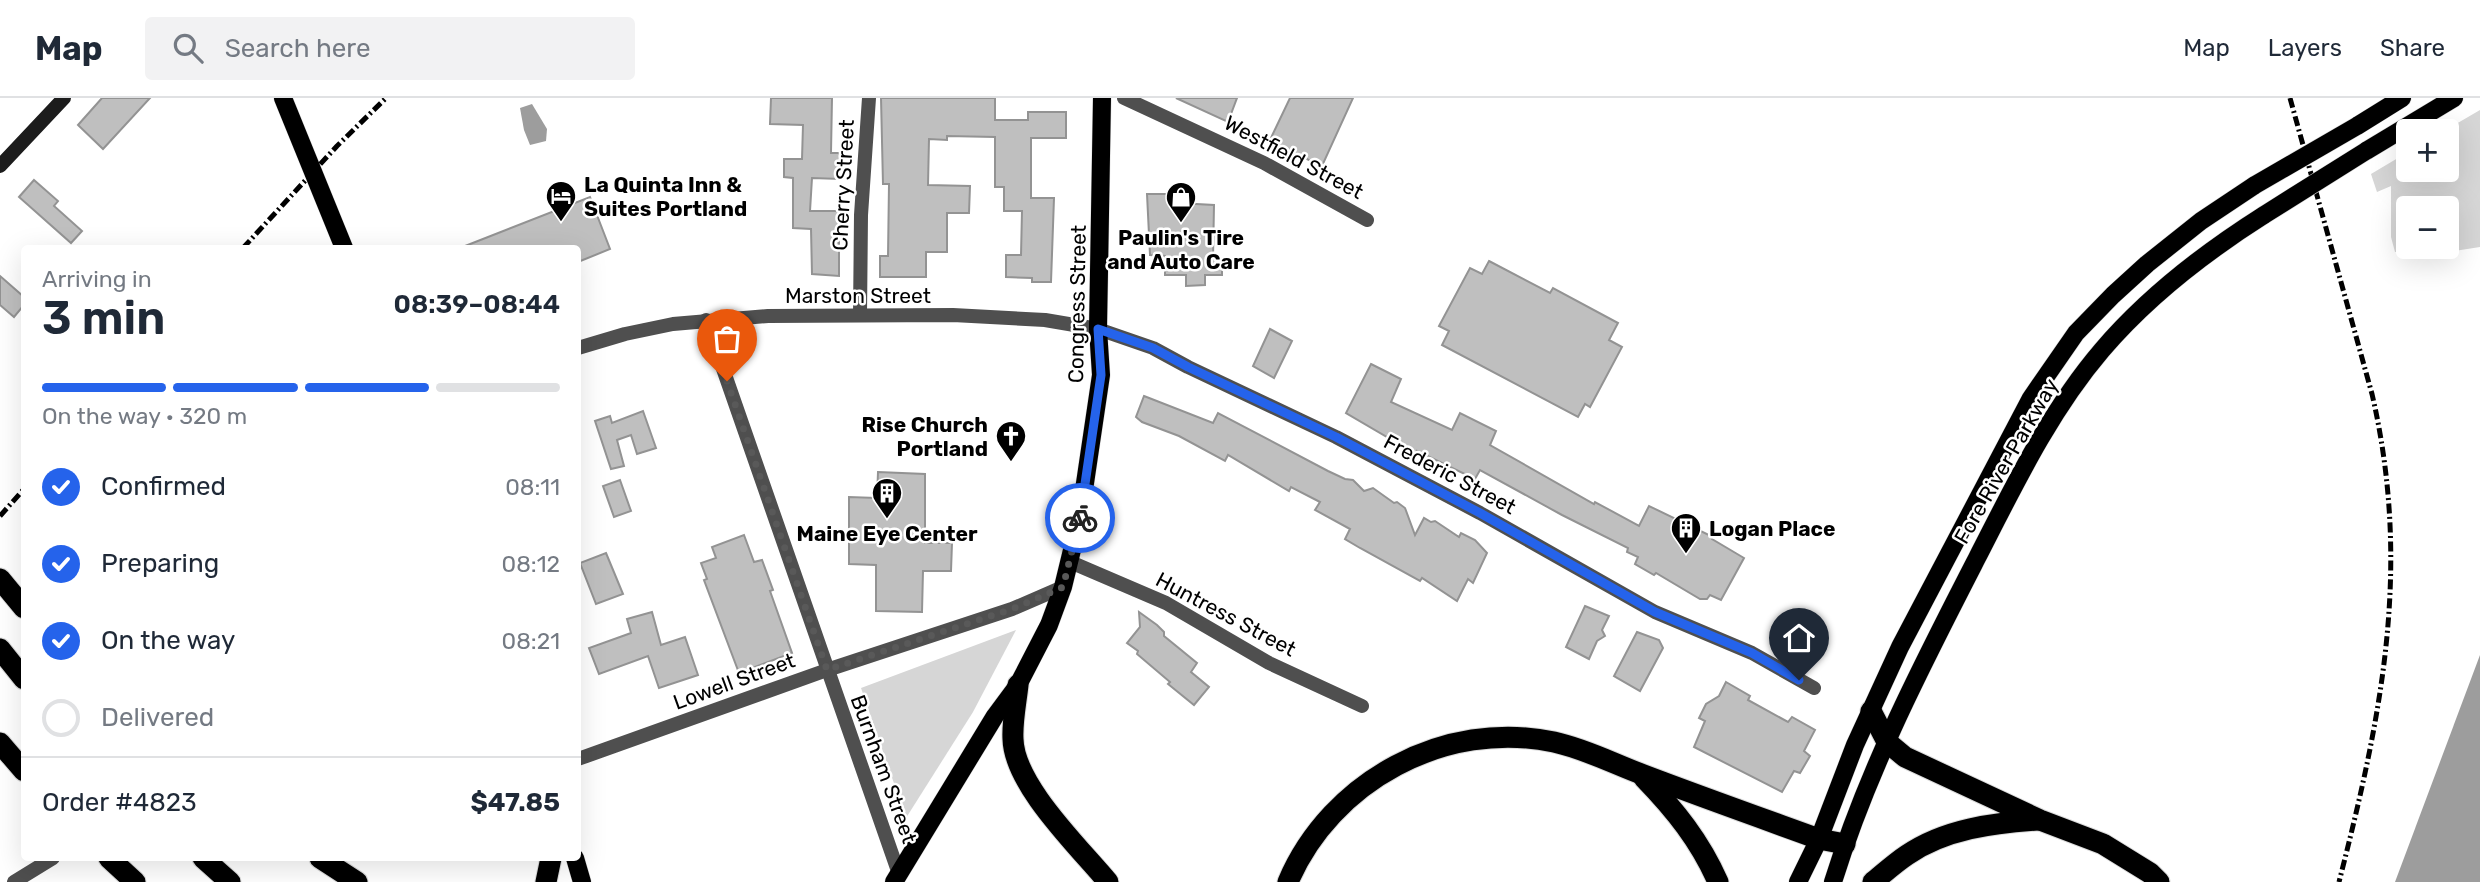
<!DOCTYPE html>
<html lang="en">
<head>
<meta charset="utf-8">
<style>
	:root { --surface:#fff; --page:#f2f2f3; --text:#1f2937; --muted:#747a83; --line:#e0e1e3; --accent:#2563eb }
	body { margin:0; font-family:Rubik,sans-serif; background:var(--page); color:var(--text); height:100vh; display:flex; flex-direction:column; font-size:26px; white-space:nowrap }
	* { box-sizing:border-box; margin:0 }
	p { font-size:23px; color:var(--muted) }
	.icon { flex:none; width:38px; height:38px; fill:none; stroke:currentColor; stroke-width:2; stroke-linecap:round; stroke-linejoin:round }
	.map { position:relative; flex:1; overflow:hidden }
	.sheet { position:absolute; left:21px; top:147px; width:560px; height:616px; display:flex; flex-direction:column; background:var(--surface); border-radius:7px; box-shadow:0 7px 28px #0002 }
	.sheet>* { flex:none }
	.fabs { position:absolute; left:2396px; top:21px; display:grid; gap:14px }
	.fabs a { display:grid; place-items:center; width:63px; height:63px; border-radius:7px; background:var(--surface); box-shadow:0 7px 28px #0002; font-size:35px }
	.pin { position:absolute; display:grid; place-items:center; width:60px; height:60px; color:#fff; margin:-72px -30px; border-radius:50% 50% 50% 0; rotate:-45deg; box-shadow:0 0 7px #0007 }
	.pin .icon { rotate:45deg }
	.courier { position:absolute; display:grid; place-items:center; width:70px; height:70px; margin:-35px; border:5px solid #2563eb; border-radius:50%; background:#fff; color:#222; box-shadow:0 2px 9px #0007 }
	.head em { font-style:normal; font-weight:600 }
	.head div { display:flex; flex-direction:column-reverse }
	.head { display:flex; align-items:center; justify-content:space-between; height:119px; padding:0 21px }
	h1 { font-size:46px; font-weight:600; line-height:52px }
	.bar { display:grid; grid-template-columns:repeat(4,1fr); gap:10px 7px; align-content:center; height:84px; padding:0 21px }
	.bar i { height:9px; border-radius:5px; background:var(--line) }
	.bar .selected { background:var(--accent) }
	.bar p { grid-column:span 4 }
	.line { display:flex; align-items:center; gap:18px; padding:0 21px; border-top:2px solid var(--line) }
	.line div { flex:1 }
	ol { padding:0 21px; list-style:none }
	li { display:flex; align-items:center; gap:21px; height:77px }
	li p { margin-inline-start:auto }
	li .icon { padding:7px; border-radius:50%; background:var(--accent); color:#fff; stroke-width:4 }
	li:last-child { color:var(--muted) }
	li i { width:38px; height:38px; border:4px solid var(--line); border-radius:50% }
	header { display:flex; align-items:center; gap:42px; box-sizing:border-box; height:98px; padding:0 35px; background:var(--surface); border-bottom:2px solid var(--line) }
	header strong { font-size:33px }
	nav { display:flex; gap:38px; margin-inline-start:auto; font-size:24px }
	.search { width:490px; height:63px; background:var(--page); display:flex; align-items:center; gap:18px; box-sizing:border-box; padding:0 24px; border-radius:7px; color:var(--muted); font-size:26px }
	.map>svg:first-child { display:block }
	.green { fill:#d6d6d6; fill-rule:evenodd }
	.water { fill:#9d9d9d }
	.building { fill:#bfbfbf; stroke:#939393; stroke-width:2 }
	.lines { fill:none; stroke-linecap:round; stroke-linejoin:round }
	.primary-casing { stroke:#dbdbdb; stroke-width:19 }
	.motorway-casing { stroke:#dbdbdb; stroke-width:23 }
	.minor { stroke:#4f4f4f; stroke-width:14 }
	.secondary { stroke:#1c1c1c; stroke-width:14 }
	.primary { stroke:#000; stroke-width:18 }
	.motorway { stroke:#000; stroke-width:21 }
	.rail { stroke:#000; stroke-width:5; stroke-dasharray:10 3.5 2 3.5; stroke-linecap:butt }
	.primary-bridge-casing { stroke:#dbdbdb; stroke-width:19; stroke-linecap:butt }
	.primary-bridge { stroke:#000; stroke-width:18 }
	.done { stroke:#595959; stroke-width:7; stroke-dasharray:0 12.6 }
	.route { stroke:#2563eb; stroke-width:9 }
	.labels { text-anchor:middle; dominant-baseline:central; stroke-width:5; stroke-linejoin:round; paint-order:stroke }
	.street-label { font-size:21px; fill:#000; stroke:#fff }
	.poi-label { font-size:21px; font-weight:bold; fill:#000; stroke:#fff; text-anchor:start }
</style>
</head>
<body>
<header>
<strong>Map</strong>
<div class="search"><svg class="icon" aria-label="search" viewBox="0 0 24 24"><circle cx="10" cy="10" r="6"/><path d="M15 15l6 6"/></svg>Search here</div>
<nav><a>Map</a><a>Layers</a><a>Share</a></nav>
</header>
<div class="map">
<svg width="2480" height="784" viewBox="0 0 2480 784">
	<rect width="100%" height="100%" fill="#fff"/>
	<g class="green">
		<path d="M2480 12V149L2403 161 2406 153 2395 154 2391 139V88L2377 94 2371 76 2408 54V72H2446V33H2444ZM2408 110H2446V149H2408Z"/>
		<path d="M1016 532 973 614 906 720 861 590Z"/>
	</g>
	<g class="water">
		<path d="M532 6 547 31 546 43 530 47 524 32 520 10Z"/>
		<path d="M2480 557V784H2395Z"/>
	</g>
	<g class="building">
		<path d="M102 0H150L103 51 78 27Z"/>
		<path d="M771 0H832L831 55H841L840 81 812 80 810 113H839V178L812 176 811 131 793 130V80L784 79V61H802L803 27 770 26Z"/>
		<path d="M881 0H995V22H1028V14H1066V40H1031V100H1054L1051 184H1032V180L1006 179V157H1021L1022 113H1004V89H995V39L947 38V42L929 41 928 87 970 88 969 115H947V154H926V179H880V158H888L889 86H883Z"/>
		<path d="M1176 0H1237L1228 24Z"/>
		<path d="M1290 0H1353L1322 68 1269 44Z"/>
		<path d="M34 82 58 103 54 108 82 133 71 145 19 99Z"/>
		<path d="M1147 96H1178V105L1214 107 1213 161H1222V177H1205V187L1186 188V177H1165V158L1150 157Z"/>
		<path d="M590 99 610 151 578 164V150H460Z"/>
		<path d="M1489 163 1550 195 1553 190 1618 225 1609 242 1622 249 1590 309 1585 306 1578 319 1442 247 1449 233 1439 228 1470 170 1482 176Z"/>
		<path d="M0 178 24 199V207L14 219 0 207Z"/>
		<path d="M1270 231 1292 243 1274 280 1253 268Z"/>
		<path d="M1371 266 1401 281 1391 304 1452 332 1460 315 1496 333 1490 347 1594 406 1595 404 1639 428 1649 408 1709 437 1712 441 1744 460 1721 502 1710 497 1707 501H1700L1656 475 1654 477 1635 466 1638 459 1627 454 1628 450 1562 417 1480 372 1475 381 1417 353 1416 356 1346 315Z"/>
		<path d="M1144 298 1213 325 1218 315 1328 373 1345 381 1353 382 1364 393 1373 390 1394 405 1397 404 1405 410 1415 437 1424 420 1431 424 1435 423 1459 439 1461 435 1475 442 1487 455 1473 485 1468 481 1457 503 1422 480 1420 483 1360 450 1345 441 1350 431 1315 412 1320 404 1291 389 1289 393 1228 357 1225 363 1179 338 1142 324 1136 319Z"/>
		<path d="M643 313 656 350 637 356 631 337 617 342 624 368 611 371 595 323 610 318 612 325Z"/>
		<path d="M878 374 925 376V445H952L951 473H923L922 514 876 513V467L849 466V399L877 400Z"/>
		<path d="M620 382 631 413 614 419 603 388Z"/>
		<path d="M744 437 754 464 762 462 773 492 770 493 792 555 739 575 704 482 707 481 701 465 716 460 712 449Z"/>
		<path d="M606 455 623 496 596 506 580 465Z"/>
		<path d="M1585 508 1609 518 1602 532 1605 538 1597 543 1589 561 1566 549Z"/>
		<path d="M652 514 661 547 685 539 698 577 659 590 648 558 599 576 589 550 631 535 627 521Z"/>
		<path d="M1139 514 1157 527 1164 534V538L1197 565 1191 574 1209 589 1194 607 1168 586 1170 584 1137 556 1138 553 1127 545 1140 529Z"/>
		<path d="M1637 534 1659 542 1663 550 1640 593 1614 578Z"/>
		<path d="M1726 584 1750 598 1748 602 1788 624 1792 619 1815 632 1804 653 1810 658 1800 675 1794 673 1782 694 1694 649 1705 623 1699 620 1706 606 1719 598Z"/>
	</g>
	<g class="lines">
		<g class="primary-casing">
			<g id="primary">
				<path d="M283 0 344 150"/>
				<path d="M2357 28 2402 0"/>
				<path d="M2366 53 2454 0"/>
				<path d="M575 760 582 784"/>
				<path d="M894 784 995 618 1018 587 1049 527 1063 489 1080 419 1101 277 1098 231 1102 0"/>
				<path d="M1798 784 1819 741 1855 647 1900 549 2031 300 2076 235 2113 197 2147 166 2201 123 2255 87"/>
				<path d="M1833 784C1868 671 1923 565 1977 460 2014 388 2049 314 2102 252 2148 198 2204 155 2264 117"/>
			</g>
		</g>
		<g class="motorway-casing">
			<g id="motorway">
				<path d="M0 481 24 510"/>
				<path d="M0 551 24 581"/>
				<path d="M1018 587C1016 605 1012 624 1013 641 1014 687 1079 749 1108 784"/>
				<path d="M1871 613 1887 644 1905 659 2040 722 2103 746 2150 775 2159 784"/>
				<path d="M0 645 24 673"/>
				<path d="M1644 680C1675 712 1700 743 1718 784"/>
				<path d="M109 760 135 784"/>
				<path d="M203 760 230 784"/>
				<path d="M320 760 357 784"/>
				<path d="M546 784 551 760"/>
				<path d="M1288 784C1331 683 1445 621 1554 644 1586 651 1614 666 1644 677 1702 699 1761 720 1819 741L1845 746"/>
				<path d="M1873 784C1884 775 1895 765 1907 757 1945 731 1993 725 2038 722"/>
			</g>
		</g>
		<g class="minor">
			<path d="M1124 0 1264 65 1367 122"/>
			<path d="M860 217 861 117 869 0"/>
			<path d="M706 222 899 776"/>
			<path d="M578 250 625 236 673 226 768 218 953 217 1045 222 1098 231 1153 250 1188 269 1336 339 1480 415 1655 514 1752 555 1814 590"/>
			<path d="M1068 463 1166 505 1269 565 1362 608"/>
			<path d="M578 661 827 572 1012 511 1063 489"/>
			<path d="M14 784 53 760"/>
		</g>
		<path class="secondary" d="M0 68 64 0"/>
		<use href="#primary" class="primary"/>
		<use href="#motorway" class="motorway"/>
		<g class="rail">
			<path d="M2290 0 2372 296C2412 469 2382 616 2339 784"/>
			<path d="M243 150 337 48 386 0"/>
			<path d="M0 418 24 391"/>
		</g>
		<g class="primary-bridge-casing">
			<g id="primary-bridge">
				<path d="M2255 87 2357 28"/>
				<path d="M2264 117 2366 53"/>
			</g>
		</g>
		<use href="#primary-bridge" class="primary-bridge"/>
	</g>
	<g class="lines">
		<path class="done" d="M727 283 827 572 1012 511 1063 489 1080 420"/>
		<path class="route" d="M1080 420 1101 277 1098 231 1153 250 1188 269 1336 339 1480 415 1655 514 1752 555 1799 582"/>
	</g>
	<defs>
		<g id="hotel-pin" transform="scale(1.575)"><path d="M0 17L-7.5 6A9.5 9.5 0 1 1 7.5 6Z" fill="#000" stroke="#fff"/><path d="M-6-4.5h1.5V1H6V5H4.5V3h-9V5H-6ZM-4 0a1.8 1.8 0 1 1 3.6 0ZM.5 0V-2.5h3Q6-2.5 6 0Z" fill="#fff"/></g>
		<g id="shop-pin" transform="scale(1.575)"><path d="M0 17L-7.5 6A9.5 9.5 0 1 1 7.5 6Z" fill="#000" stroke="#fff"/><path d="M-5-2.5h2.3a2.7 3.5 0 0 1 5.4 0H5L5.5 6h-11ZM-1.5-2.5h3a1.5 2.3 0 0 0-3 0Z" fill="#fff"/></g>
		<g id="church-pin" transform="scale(1.575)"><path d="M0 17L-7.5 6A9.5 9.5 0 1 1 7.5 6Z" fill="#000" stroke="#fff"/><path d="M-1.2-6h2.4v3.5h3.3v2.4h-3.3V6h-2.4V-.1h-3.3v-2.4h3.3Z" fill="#fff"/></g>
		<g id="building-pin" transform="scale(1.575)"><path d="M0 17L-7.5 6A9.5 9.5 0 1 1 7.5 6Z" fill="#000" stroke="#fff"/><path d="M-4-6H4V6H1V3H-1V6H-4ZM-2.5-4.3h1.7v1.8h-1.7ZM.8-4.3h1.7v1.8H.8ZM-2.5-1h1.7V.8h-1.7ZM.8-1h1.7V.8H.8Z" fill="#fff"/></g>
	</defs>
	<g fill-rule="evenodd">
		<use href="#hotel-pin" x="561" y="98"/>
		<use href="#shop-pin" x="1181" y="99"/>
		<use href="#church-pin" x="1011" y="338"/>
		<use href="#building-pin" x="887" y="395"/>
		<use href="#building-pin" x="1686" y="430"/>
	</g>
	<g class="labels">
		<g class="street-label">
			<text transform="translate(1294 59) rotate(28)">Westfield Street</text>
			<text transform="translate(843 87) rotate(-87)">Cherry Street</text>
			<text x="858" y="197">Marston Street</text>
			<text transform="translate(1077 206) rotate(-89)">Congress Street</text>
			<text transform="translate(2006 363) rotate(-60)">Fore River Parkway</text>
			<text transform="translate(1450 376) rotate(28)">Frederic Street</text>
			<text transform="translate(1226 516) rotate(28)">Huntress Street</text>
			<text transform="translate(734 583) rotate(-20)">Lowell Street</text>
			<text transform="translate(884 671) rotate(70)">Burnham Street</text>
		</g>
		<g class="poi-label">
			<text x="584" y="86">La Quinta Inn &amp;<tspan x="584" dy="24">Suites Portland</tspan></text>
			<text x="1181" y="139" text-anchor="middle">Paulin's Tire<tspan x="1181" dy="24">and Auto Care</tspan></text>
			<text x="988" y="326" text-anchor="end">Rise Church<tspan x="988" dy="24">Portland</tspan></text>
			<text x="1709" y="430">Logan Place</text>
			<text x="887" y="435" text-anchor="middle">Maine Eye Center</text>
		</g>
	</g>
</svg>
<div class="fabs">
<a>+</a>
<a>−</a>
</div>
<div class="pin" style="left:727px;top:283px;background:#ea580c"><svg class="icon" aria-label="bag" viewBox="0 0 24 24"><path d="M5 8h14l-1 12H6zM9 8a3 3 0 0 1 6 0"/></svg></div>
<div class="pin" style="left:1799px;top:582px;background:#1f2937"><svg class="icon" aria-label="home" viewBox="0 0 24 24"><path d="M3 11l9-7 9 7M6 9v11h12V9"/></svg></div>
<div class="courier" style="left:1080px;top:420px"><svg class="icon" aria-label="bike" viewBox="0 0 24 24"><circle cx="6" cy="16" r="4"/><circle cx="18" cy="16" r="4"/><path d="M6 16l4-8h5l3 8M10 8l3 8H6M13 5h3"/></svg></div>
<section class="sheet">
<div class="head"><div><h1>3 min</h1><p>Arriving in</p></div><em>08:39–08:44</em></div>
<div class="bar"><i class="selected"></i><i class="selected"></i><i class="selected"></i><i></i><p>On the way · 320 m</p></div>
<ol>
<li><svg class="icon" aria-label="check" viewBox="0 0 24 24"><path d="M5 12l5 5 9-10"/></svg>Confirmed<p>08:11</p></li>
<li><svg class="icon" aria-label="check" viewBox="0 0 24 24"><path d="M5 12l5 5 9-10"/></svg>Preparing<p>08:12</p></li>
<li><svg class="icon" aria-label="check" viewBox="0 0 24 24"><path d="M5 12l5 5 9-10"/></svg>On the way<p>08:21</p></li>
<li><i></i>Delivered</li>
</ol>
<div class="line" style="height:91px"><div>Order #4823</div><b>$47.85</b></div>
</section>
</div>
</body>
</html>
